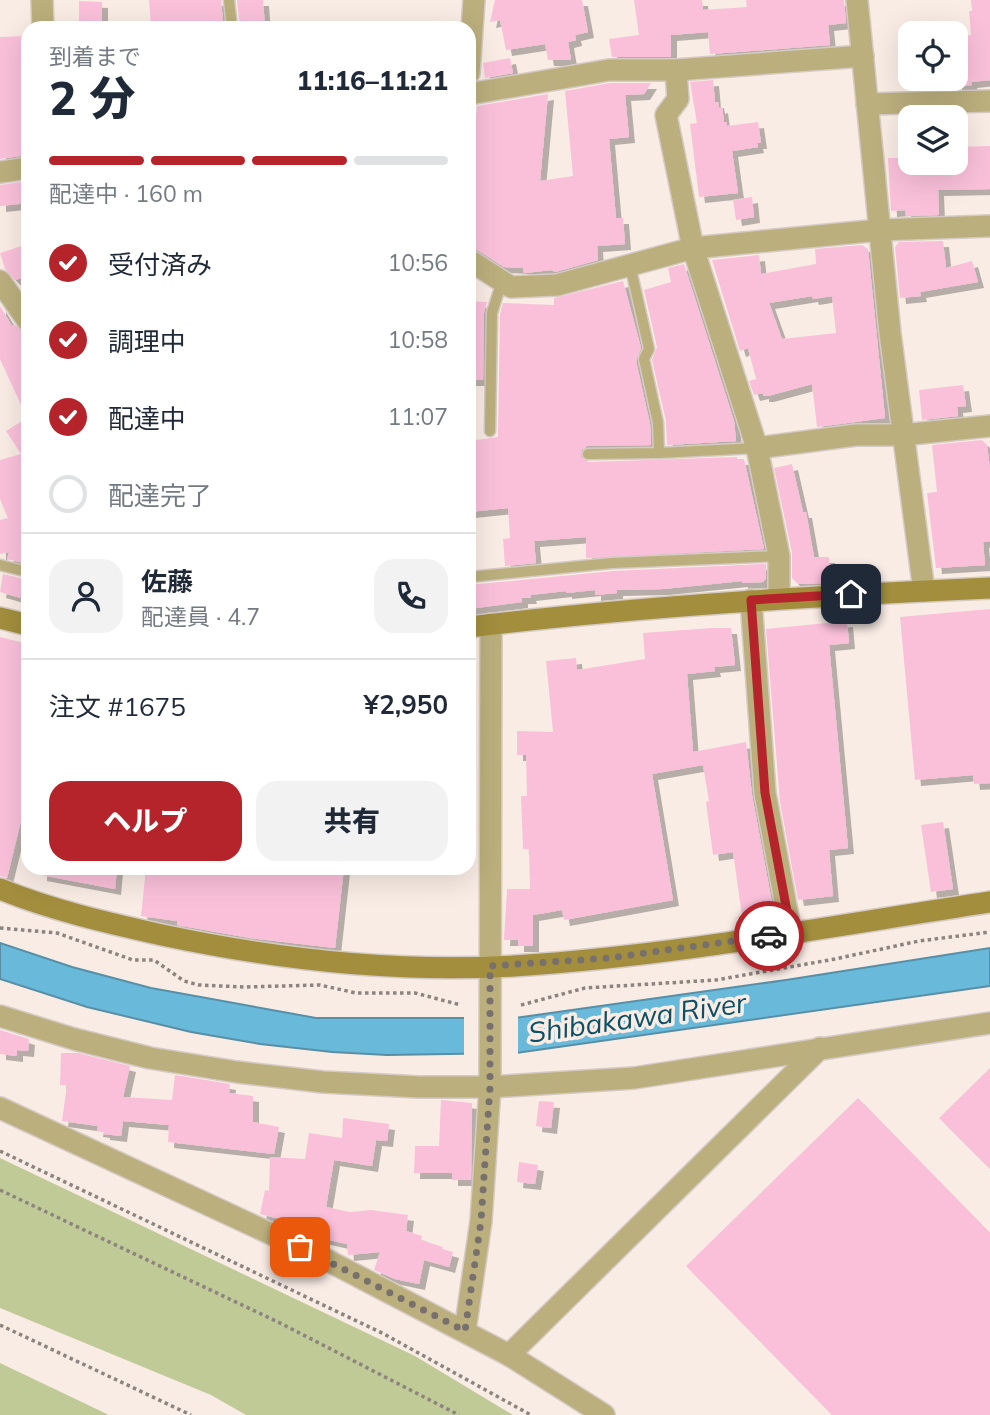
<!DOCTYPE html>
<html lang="ja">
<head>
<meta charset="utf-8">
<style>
	:root { --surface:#fff; --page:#f2f2f3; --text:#1f2937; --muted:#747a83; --line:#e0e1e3; --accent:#b5242b }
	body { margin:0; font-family:Mulish,"Noto Sans JP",sans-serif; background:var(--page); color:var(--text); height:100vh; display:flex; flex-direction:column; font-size:26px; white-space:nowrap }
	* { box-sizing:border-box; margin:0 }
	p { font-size:23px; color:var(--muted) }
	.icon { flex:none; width:38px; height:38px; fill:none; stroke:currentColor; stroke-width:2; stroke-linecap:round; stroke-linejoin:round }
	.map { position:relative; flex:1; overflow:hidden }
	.sheet { position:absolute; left:21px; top:21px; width:455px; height:854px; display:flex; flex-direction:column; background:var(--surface); border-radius:21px; box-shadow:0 7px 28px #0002 }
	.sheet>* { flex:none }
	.tools { position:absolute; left:898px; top:21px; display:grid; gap:14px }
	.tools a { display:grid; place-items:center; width:70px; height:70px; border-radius:14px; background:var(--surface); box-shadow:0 7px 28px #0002; font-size:35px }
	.pin { position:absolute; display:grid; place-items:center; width:60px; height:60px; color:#fff; margin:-30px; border-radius:14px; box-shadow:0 4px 10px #0006 }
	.courier { position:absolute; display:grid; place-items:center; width:70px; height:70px; margin:-35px; border:5px solid #b5242b; border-radius:50%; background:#fff; color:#222; box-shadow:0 2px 9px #0007 }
	.summary em { font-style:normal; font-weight:800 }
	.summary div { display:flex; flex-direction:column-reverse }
	.summary { display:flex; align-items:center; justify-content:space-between; height:119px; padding:0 28px }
	h1 { font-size:46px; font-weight:800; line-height:52px }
	.bar { display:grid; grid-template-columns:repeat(4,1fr); gap:10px 7px; align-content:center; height:84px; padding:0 28px }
	.bar i { height:9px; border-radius:5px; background:var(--line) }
	.bar .selected { background:var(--accent) }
	.bar p { grid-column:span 4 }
	.line { display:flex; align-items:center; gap:18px; padding:0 28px; border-top:2px solid var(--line) }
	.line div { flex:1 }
	.round { display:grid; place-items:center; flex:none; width:74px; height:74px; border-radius:21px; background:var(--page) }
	ol { padding:0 28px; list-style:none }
	li { display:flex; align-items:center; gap:21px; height:77px }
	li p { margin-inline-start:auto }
	li .icon { padding:7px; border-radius:50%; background:var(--accent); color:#fff; stroke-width:4 }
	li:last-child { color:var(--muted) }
	li i { width:38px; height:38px; border:4px solid var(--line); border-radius:50% }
	.cta { display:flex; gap:14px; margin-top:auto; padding:14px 28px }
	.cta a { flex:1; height:80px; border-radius:21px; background:var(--accent); color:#fff; font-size:28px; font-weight:800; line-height:80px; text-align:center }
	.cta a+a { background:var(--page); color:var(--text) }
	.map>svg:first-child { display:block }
	.green { fill:#c0ca97 }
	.water { fill:#68b9da; stroke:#588fa6; stroke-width:2 }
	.pier { fill:#f9ece5 }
	.building { fill:#fac0da; fill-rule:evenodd; filter:url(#shadow) }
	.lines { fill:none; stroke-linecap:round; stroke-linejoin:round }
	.lane-casing { stroke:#d5cac4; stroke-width:13 }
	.street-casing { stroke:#d5cac4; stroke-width:24 }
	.secondary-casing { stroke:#d5cac4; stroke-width:24 }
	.path { stroke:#8c847f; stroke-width:3.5; stroke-dasharray:3.5 3.5; stroke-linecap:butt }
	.lane { stroke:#bbaf7d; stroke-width:10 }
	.street { stroke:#bbaf7d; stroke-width:21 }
	.secondary { stroke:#a28e3d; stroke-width:21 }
	.done { stroke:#78706c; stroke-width:7; stroke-dasharray:0 12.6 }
	.route { stroke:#b5242b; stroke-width:9 }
	.labels { text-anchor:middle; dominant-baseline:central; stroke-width:7; stroke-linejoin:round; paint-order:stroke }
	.water-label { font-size:28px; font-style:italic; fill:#0a5067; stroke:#f9ece5 }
</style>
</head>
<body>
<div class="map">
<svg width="990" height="1415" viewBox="0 0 990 1415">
	<defs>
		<filter id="shadow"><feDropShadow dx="6" dy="6" stdDeviation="0" flood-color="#0004"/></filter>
	</defs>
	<rect width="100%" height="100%" fill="#f9ece5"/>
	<g class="green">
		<path d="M0 1158 415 1356 513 1415H246L211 1395 0 1308Z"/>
		<path d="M0 1363 109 1415H0Z"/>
	</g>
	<path class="water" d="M0 943 72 967 151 988 316 1018H515L786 980 990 948V986L516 1053 387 1055 332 1052 260 1044 191 1032 87 1007 0 979Z"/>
	<rect class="pier" x="464" y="1014" width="54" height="43"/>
	<g class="building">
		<path d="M149 0H221L223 22 204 24V21L151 26Z"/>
		<path d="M237 0H263L265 28H240Z"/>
		<path d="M495 0H582L588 32 575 35 576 40 568 42 571 60H548L545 44 506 50 500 20 490 22Z"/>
		<path d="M634 0H702L703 10 747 7 746 0H844L846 23 828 25 830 45 710 54 708 32 671 35V57H612L609 39 639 35Z"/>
		<path d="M971 0H990V80L971 82 972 85 956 87V37L971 35 969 11H972Z"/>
		<path d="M79 1 102 2V28L79 26Z"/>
		<path d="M28 36V88H26L28 109 25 110 28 141 24 142 26 155 0 159V37Z"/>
		<path d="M510 58 513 73 485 78 483 63Z"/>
		<path d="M713 80 715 102H718L719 108 722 107 724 122H727V126L758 122 761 143H757L758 147 732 151 738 193 699 197 690 124 697 123 690 82Z"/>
		<path d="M610 83H651L644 94 625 95 629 137 609 139 616 218H623L625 244 597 246 598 260 555 272 552 270 524 273 523 268 504 267 476 249 469 247V177L477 106 548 94 540 181 573 176 565 91Z"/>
		<path d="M990 146V189L938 190 939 215 906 216 905 210 891 211 888 158H909V163H956V147Z"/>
		<path d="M28 181V203L0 206V185Z"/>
		<path d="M752 197 754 217 736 220 733 200Z"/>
		<path d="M943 241 946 268 972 261 978 282 920 292 921 296 900 298 895 247 899 242Z"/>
		<path d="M28 244V276L15 280 5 269 0 253Z"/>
		<path d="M862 245 868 249 885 418 817 427 812 384 768 396H763V393L754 395 749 381 756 379 748 348 740 351 712 260 759 255 761 274 816 264 815 249ZM812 296 813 299 832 296 836 333 782 339 769 303Z"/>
		<path d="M684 264 734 421 736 441 667 445 666 421 652 360 657 347 644 290 671 282 668 268Z"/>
		<path d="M623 281 641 348 636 361 650 424 651 445 587 446 582 450 581 457 588 462 737 457V459H744L764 549 586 558V537L534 541 536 563 505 566 503 539 510 538 508 508 469 512V441L498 437 500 314 503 303 554 305V298Z"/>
		<path d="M469 301 487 302 484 313 483 380H469Z"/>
		<path d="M0 306 12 326 15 325 28 335V564L7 559 9 552 0 554V520L8 518 0 499V460L21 454 6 431 27 418 0 359Z"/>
		<path d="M963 385 966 406 957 407 958 416 922 420 919 390Z"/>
		<path d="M982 440 987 445 990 469V541L983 542 985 565 936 568 927 493 937 492 932 445Z"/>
		<path d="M792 464 803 512H806L814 557H829L830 583 798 584 792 578V553L774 468Z"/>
		<path d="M766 564V578L763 582 742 583V581L663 589 617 590V593L595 595V590L566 593V591L530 595 531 598H522V602L469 609V585L613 571Z"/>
		<path d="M3 574 28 580V600L0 592Z"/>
		<path d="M990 609V783L974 784 973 775 915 780 900 617Z"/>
		<path d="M847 621 849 643 829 645 848 848 829 850 833 896 798 900 780 802 766 629Z"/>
		<path d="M712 628H731L735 665 714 667 715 671 687 674 693 752 746 742 752 795 775 919 743 923 733 852 713 855 706 802 709 801 703 765 652 774 673 900 564 920 562 910 533 915V946H518V940H504L507 889H530L529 849H523L521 796H527L526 755H517V731L553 732 546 661 576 658 577 670 645 659 643 633Z"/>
		<path d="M0 637 28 644V792L7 878 0 876Z"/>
		<path d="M943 822 953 889 931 892 921 825Z"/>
		<path d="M41 868H117L115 889 41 875Z"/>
		<path d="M146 868H344L335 948 250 938 177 925V921L141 916Z"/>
		<path d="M0 1030 29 1039 28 1051 17 1050V1056L0 1054Z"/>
		<path d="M61 1053H78L130 1066 123 1097 172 1100 175 1075 230 1084 229 1093 253 1096V1122L279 1127 274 1154 168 1142 169 1125 123 1121 121 1136 104 1134V1132L97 1131 98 1126 62 1121 67 1085H60Z"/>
		<path d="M990 1068V1169L939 1118Z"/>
		<path d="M858 1098 990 1233V1415H832L686 1266Z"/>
		<path d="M441 1100 472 1103 471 1180H452V1173H414L415 1146H439Z"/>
		<path d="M539 1101 554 1102 551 1128 536 1126Z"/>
		<path d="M343 1118 389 1124 387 1141 376 1140 372 1166 334 1160 326 1207 350 1212 371 1210 408 1215 406 1231 422 1236 421 1240 443 1247 442 1249 453 1252 449 1267 424 1260 419 1284 395 1279 374 1270 380 1252 348 1255 347 1244 303 1234 305 1225 260 1214 265 1190 269 1191 270 1157 305 1159 309 1133 342 1138Z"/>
		<path d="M519 1162 538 1165 535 1184 517 1182Z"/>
	</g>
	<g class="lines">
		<g class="lane-casing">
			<g id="lane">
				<path d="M229 0 232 28"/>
				<path d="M630 265 649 349 644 359 658 423 659 453"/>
				<path d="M490 431 492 313 502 281"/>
				<path d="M588 454 659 453 757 448"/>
				<path d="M0 565 28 572"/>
				<path d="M469 577 612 563 779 556"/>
			</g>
		</g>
		<g class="street-casing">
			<g id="street">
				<path d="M42 0 43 28"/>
				<path d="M857 0 890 333 924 591"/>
				<path d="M676 70 678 99 666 115 693 248 757 448 779 556V598"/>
				<path d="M469 73 474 0"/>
				<path d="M469 94 609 70H676L863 56"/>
				<path d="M867 104 990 101"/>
				<path d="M0 172 28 168"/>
				<path d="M469 260 511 287 557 285 693 248 880 230 990 226"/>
				<path d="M0 281 28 321"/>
				<path d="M757 448 856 435H902L990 426"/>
				<path d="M751 600 765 793 791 933"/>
				<path d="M0 1016 74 1039 150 1058 237 1072 323 1082 419 1087H490L634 1078 990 1023"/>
				<path d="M0 1108 323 1258 509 1355 604 1415"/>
				<path d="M465 1331 481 1221 490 1087 491 624"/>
				<path d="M509 1355 820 1048"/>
			</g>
		</g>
		<g class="secondary-casing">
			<g id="secondary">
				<path d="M0 618 28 625"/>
				<path d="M469 627C642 606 816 596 990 588"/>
				<path d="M0 889C51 910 108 923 162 935 275 959 398 973 514 966 673 956 832 926 990 902"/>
			</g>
		</g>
		<g class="path">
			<path d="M0 928 57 933 133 960H154L184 981 199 985 244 987 320 985 356 993H415L461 1005"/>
			<path d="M521 1005 585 988 716 980 835 959 919 941 990 932"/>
			<path d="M0 1151 384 1334 531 1415"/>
			<path d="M0 1190 282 1324 459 1415"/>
			<path d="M0 1325 191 1415"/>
		</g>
		<use href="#lane" class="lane"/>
		<use href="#street" class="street"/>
		<use href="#secondary" class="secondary"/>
	</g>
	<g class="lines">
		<path class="done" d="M300 1247 465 1331 481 1221 490 1087V966L609 958 769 936"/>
		<path class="route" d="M769 936 791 933 765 793 751 600 851 594"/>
	</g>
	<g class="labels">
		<g class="water-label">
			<text transform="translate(637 1017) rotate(-8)">Shibakawa River</text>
		</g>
	</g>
</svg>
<div class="tools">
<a><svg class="icon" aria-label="locate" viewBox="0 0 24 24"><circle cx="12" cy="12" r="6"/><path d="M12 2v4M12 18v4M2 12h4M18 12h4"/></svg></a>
<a><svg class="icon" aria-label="layers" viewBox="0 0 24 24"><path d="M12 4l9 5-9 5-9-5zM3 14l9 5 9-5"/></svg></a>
</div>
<div class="pin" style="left:300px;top:1247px;background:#ea580c"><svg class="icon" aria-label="bag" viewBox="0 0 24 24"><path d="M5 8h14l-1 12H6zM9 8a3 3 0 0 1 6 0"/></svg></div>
<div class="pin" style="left:851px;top:594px;background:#1f2937"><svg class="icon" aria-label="home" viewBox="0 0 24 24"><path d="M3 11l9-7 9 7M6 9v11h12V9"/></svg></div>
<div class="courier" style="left:769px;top:936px"><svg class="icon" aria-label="car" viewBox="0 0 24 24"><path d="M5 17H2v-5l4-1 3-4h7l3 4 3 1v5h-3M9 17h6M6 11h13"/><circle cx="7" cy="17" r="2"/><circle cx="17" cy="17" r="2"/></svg></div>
<section class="sheet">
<div class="summary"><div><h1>2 分</h1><p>到着まで</p></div><em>11:16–11:21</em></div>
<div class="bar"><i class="selected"></i><i class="selected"></i><i class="selected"></i><i></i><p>配達中 · 160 m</p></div>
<ol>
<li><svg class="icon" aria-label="check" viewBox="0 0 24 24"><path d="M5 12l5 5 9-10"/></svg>受付済み<p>10:56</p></li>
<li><svg class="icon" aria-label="check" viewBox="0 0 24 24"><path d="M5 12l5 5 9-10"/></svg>調理中<p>10:58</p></li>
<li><svg class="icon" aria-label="check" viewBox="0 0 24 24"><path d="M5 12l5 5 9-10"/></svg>配達中<p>11:07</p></li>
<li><i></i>配達完了</li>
</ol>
<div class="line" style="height:126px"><a class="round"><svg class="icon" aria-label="person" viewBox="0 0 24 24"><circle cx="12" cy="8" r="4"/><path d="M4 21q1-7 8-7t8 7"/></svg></a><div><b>佐藤</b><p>配達員 · 4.7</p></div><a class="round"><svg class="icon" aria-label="phone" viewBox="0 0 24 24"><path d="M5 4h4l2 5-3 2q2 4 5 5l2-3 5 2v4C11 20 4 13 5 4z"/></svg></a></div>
<div class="line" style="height:91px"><div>注文 #1675</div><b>¥2,950</b></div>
<div class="cta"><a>ヘルプ</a><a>共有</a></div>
</section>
</div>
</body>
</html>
